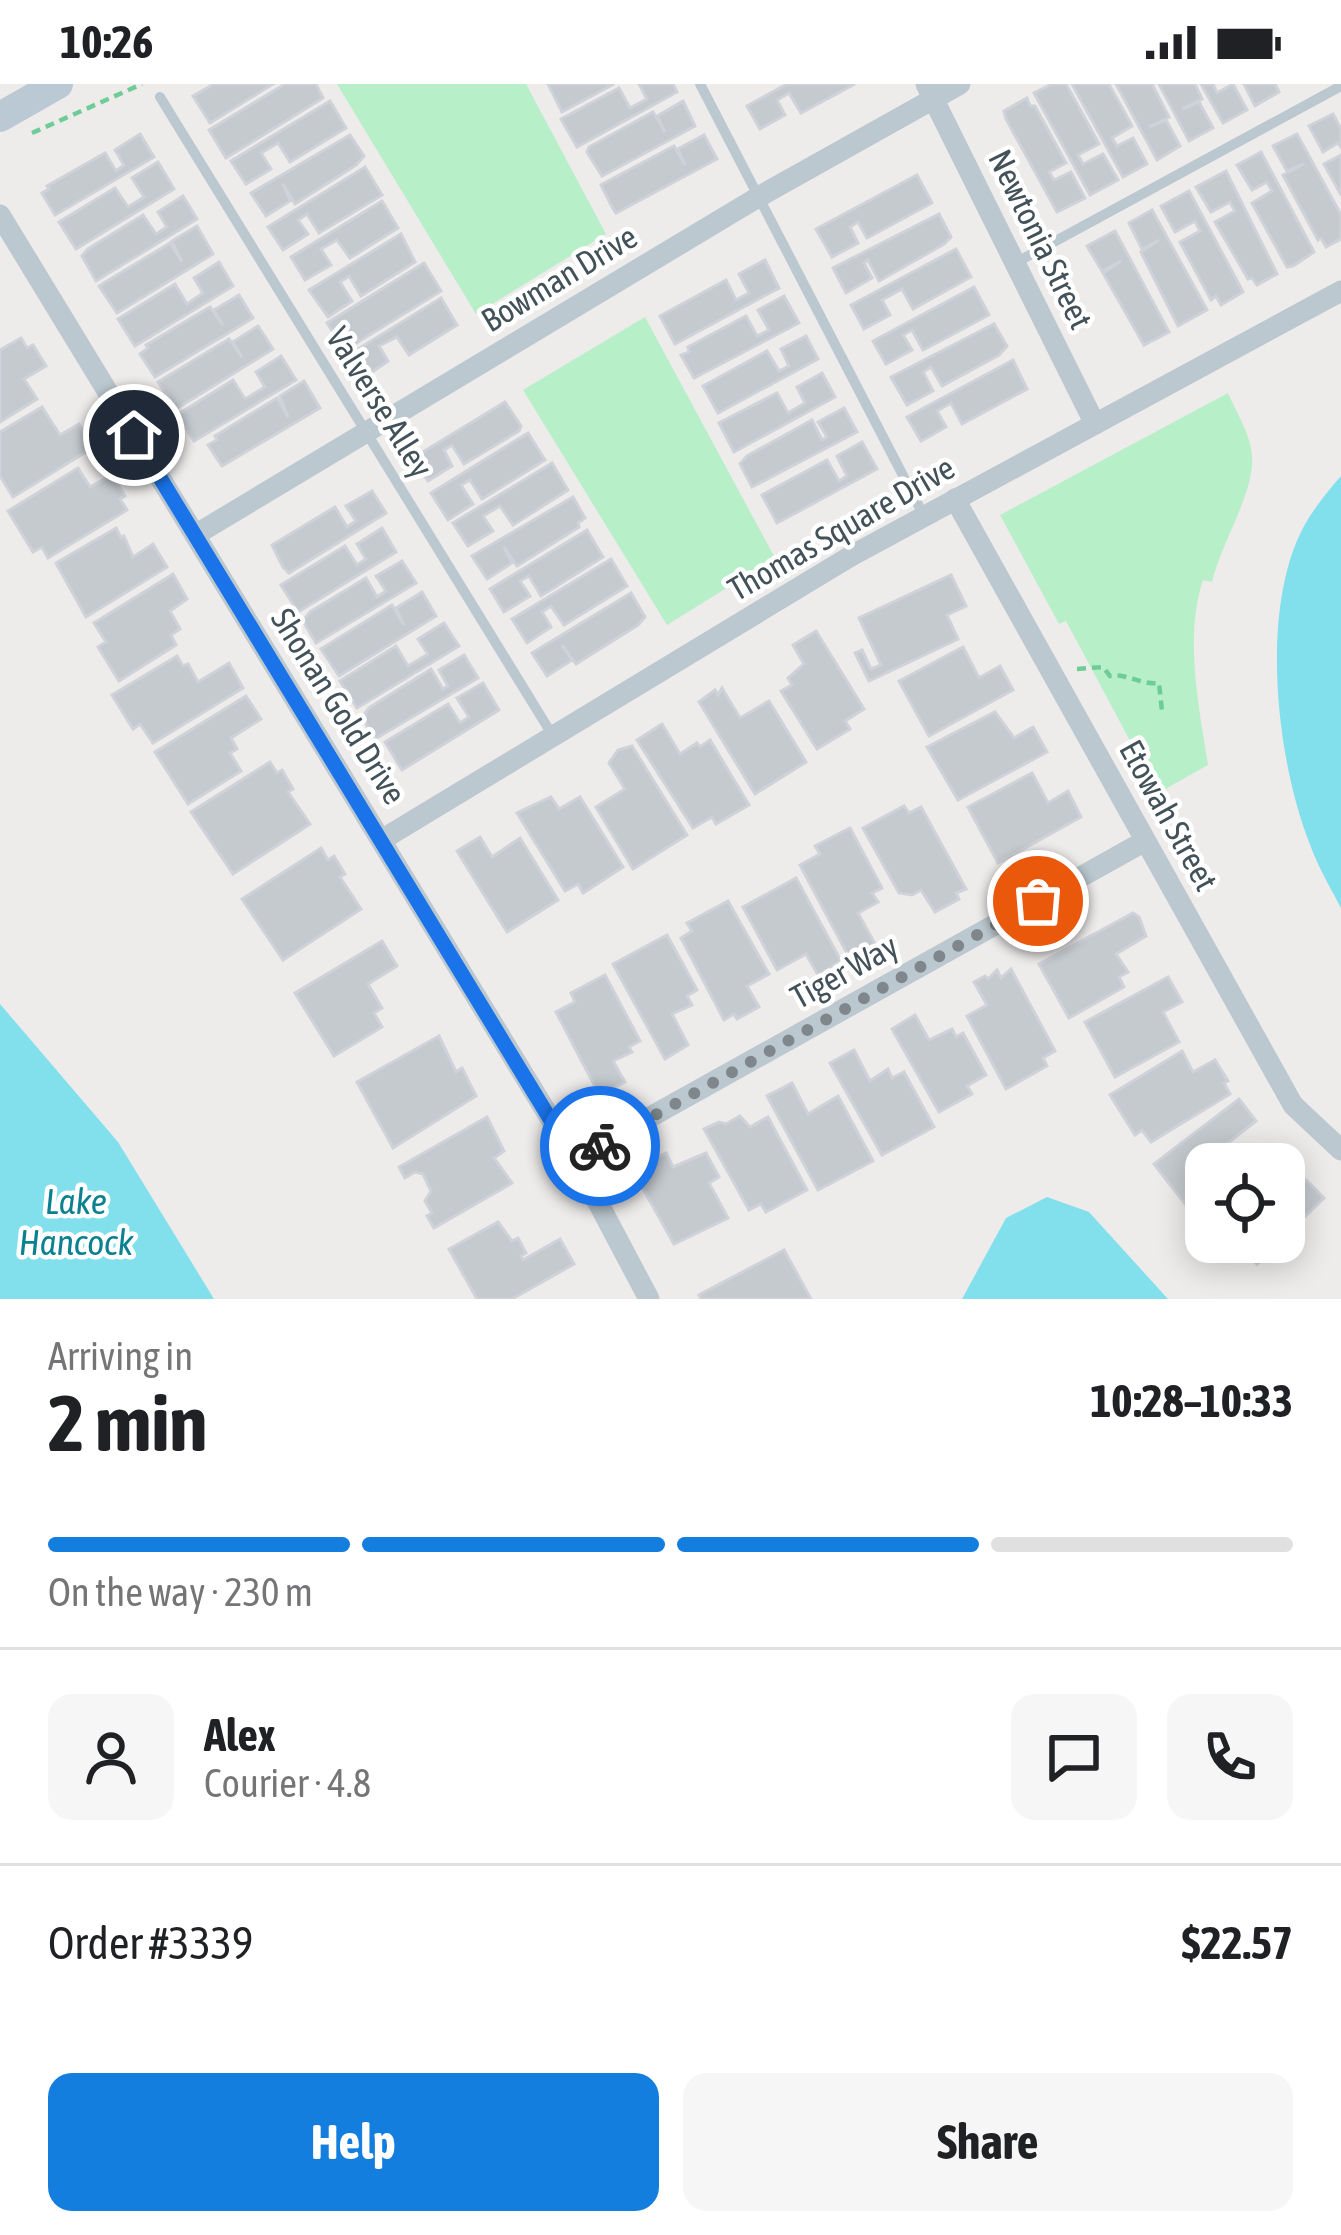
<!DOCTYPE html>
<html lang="en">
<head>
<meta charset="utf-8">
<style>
	:root { --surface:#fff; --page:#f6f6f6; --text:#202124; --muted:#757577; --line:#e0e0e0; --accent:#147edf }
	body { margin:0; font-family:"Asap Condensed",sans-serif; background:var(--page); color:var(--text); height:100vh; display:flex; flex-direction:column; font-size:45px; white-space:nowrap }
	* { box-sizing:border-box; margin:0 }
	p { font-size:39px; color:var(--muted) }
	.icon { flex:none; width:66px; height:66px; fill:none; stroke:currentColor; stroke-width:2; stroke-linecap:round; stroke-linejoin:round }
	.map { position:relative; height:1215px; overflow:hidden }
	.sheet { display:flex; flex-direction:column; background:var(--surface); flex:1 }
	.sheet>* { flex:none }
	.tools { position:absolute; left:1185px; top:1059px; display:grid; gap:24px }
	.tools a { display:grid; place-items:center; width:120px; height:120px; border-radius:24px; background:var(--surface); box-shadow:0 6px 30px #0003; font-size:60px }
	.pin { position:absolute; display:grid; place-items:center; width:102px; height:102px; color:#fff; margin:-51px; border:6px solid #fff; border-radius:50%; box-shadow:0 3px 12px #0007 }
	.courier { position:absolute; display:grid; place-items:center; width:120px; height:120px; margin:-60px; border:9px solid #1a73e8; border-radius:50%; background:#fff; color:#222; box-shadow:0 3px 15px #0007 }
	.headline em { font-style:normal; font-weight:700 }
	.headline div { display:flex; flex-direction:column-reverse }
	.headline { display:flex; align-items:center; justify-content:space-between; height:204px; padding:0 48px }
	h1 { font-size:78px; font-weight:700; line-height:90px }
	.bar { display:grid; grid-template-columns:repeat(4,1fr); gap:18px 12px; align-content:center; height:144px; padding:0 48px }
	.bar i { height:15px; border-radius:9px; background:var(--line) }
	.bar .on { background:var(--accent) }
	.bar p { grid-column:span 4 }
	.line { display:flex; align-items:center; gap:30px; padding:0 48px; border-top:3px solid var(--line) }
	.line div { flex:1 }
	.round { display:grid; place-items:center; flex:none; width:126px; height:126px; border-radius:24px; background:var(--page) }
	.button { display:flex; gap:24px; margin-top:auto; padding:24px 48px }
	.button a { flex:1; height:138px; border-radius:24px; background:var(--accent); color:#fff; font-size:48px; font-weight:700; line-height:138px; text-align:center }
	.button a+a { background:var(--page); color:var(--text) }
	.status { display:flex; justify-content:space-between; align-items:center; height:84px; padding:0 60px; background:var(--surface); direction:ltr }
	.status svg { height:33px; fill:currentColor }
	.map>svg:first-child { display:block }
	.green { fill:#b7efc8 }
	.water { fill:#82e0ed }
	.building { fill:#c5cacf; stroke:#cfd2d8; stroke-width:3 }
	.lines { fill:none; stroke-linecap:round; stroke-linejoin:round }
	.path { stroke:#6ecd96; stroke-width:4.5; stroke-dasharray:9 6; stroke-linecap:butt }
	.service { stroke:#bbc8cf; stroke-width:10 }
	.minor { stroke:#bbc8cf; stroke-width:21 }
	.secondary { stroke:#bbc9d4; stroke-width:30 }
	.done { stroke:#7f878c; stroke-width:12; stroke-dasharray:0 21.6 }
	.route { stroke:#1a73e8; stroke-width:15 }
	.labels { text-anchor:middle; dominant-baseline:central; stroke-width:9; stroke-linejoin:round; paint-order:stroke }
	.street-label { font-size:33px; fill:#435159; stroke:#fff }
	.water-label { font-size:36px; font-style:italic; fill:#0a8090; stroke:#fff }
</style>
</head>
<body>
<div class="status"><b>10:26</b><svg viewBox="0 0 49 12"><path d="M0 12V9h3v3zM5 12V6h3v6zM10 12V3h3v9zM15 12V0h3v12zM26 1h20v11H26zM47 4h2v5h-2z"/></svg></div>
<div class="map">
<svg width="1341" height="1215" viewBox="0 0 1341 1215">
	<rect width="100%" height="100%" fill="#eeebeb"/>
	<g class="green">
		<path d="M337 0H526L606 150 476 230Z"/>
		<path d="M645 233 775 474 667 541 523 306Z"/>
		<path d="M1228 309C1236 328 1251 351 1252 372 1255 408 1221 459 1212 498L1203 496C1184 553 1199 623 1208 681L1158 709 1066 537 1059 540 1000 431Z"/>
	</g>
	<g class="water">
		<path d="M1341 392V824C1330 803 1317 781 1309 758 1276 673 1260 526 1303 444 1313 425 1328 407 1341 392Z"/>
		<path d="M0 920 118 1058 214 1215H0Z"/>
		<path d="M1047 1113 1089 1128 1168 1215H962L1006 1134Z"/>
	</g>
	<g class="building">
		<path d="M214 0H273L210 39 193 12Z"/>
		<path d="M285 0H316L323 14 226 74 209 46Z"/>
		<path d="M548 0H614L562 28Z"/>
		<path d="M639 0H673L677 8 577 63 561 35 619 4 630 24 647 15Z"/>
		<path d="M787 0H855L801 29 789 9 777 16 785 31 760 45 747 22Z"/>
		<path d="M1052 0H1066L1099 60 1078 71 1083 80 1103 70 1118 96 1090 111 1034 9Z"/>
		<path d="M1072 0H1109L1132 42 1112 54 1117 62 1133 54 1147 80 1123 93Z"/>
		<path d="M1116 0H1152L1169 33 1149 43 1166 36 1180 62 1157 76Z"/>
		<path d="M1159 0H1195L1202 15 1182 25 1199 18 1213 44 1189 57Z"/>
		<path d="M1201 0H1213L1217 9 1233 0 1247 26 1223 39Z"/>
		<path d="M1244 0H1275L1279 8 1255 22Z"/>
		<path d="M1027 14 1030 22H1035L1066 79 1049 88 1054 96 1071 88 1085 114 1057 128 1006 35 1004 27Z"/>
		<path d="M330 17 346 44 290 78 278 59 261 69 271 85 246 100 231 77Z"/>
		<path d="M683 17 695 42 602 92 587 68 589 63 653 28 665 48 657 32Z"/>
		<path d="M1333 30 1341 45V63L1338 59 1323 68 1309 42Z"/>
		<path d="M140 50 154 73 55 131 42 109 49 105 47 102 105 69 116 87 124 81 115 66Z"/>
		<path d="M1297 50 1341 131V155L1326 163 1321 154 1318 156 1283 91 1304 80 1287 87 1273 62Z"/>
		<path d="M350 51 364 72 356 81 295 120 283 100 290 117 266 132 251 109Z"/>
		<path d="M704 51 717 75 616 129 612 123 601 101 674 62 685 81 678 65Z"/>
		<path d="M1261 68 1314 168 1293 182 1287 183 1252 119 1272 107 1267 98 1252 106 1237 81Z"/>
		<path d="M1341 71V111L1324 80Z"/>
		<path d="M158 78 174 105 76 165 59 138 115 104 128 123 144 113 132 94Z"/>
		<path d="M365 83 382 111 319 149 307 130 298 136 308 150 283 166 268 143Z"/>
		<path d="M1226 87 1277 190 1257 201 1252 194 1248 195 1215 138 1235 127 1230 118 1211 128 1196 103Z"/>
		<path d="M917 91 932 119 867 154 858 138 850 143 858 159 832 173 816 145Z"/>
		<path d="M1189 107 1243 208 1221 221 1216 212 1211 216 1180 158 1200 147 1195 137 1175 148 1161 122Z"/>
		<path d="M183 112 197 135 96 197 82 172 88 165 143 131 156 150 167 143 158 128Z"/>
		<path d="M382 117 398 144 350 174 337 156 321 165 331 181 305 196 291 173Z"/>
		<path d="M1152 126 1207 226 1178 242 1141 168 1159 156 1142 165 1129 139Z"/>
		<path d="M939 130 951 153 944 160 879 197 868 176 864 179 872 194 846 209 833 184Z"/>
		<path d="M197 142 213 170 117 229 99 202 170 159 182 178 172 157Z"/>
		<path d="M1115 147 1169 248 1144 261 1103 189 1121 177 1102 187 1087 162Z"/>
		<path d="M401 150 415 178 361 212 349 192 340 198 352 217 328 233 309 206Z"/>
		<path d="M956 165 971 193 913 225 902 205 882 216 890 231 864 245 851 221Z"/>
		<path d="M765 176 779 204 675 260 660 232 726 196 736 216 749 209 739 190Z"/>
		<path d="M219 178 233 202 135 262 118 235 175 200 187 220 203 209 194 194Z"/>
		<path d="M424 179 441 207 345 266 327 239Z"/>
		<path d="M974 203 989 231 923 266 912 246 903 251 912 266 886 280 873 257Z"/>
		<path d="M239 211 253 234 155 293 140 270 148 264 146 261 210 223 223 241 214 226Z"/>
		<path d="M784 212 799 239 694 294 681 271 689 268 688 263 746 232 757 252 769 246 758 226Z"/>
		<path d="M441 214 457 241 409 271 397 253 379 262 388 277 365 293 350 270Z"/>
		<path d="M994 240 1007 262 999 271 942 302 931 283 923 288 933 307 907 321 891 293Z"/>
		<path d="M258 242 273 265 176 325 158 298 229 255 242 273 233 258Z"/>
		<path d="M806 252 818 275 718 329 703 302 767 267 779 287 789 282 781 265Z"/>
		<path d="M21 254 27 264 33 261 46 282 24 295 37 315 0 338V266Z"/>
		<path d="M281 272 296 296 194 357 177 331 233 296 245 315 265 303 256 288Z"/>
		<path d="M1013 276 1027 305 962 340 951 319 937 327 946 343 921 357 907 333Z"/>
		<path d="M822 289 835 313 734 368 719 339 777 309 788 329 805 319 797 303Z"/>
		<path d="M304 297 320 324 222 382 208 361 217 356 215 352 277 314 288 333 280 312Z"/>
		<path d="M505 318 521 342 519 347 464 380 452 361 444 366 452 382 428 397 413 374Z"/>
		<path d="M42 323 60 351 79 340 94 363 13 413 0 392V348Z"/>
		<path d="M844 324 857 348 752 403 740 380 747 372 812 336 822 356 827 353 818 338Z"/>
		<path d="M528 349 545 376 482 415 470 396 461 401 473 420 448 436 431 409Z"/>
		<path d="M862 358 877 385 777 439 762 411 827 376 839 397 847 392 837 372Z"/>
		<path d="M552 379 568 406 513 441 500 422 483 432 493 447 468 462 453 439Z"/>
		<path d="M78 384 90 403 112 391 125 412 120 415 127 426 48 474 42 463 33 468 8 427Z"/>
		<path d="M372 407 386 429 289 489 283 483 272 461 335 423 347 443 356 437 346 422Z"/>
		<path d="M573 413 585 434 578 439 579 443 517 482 504 463 512 479 487 495 472 472Z"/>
		<path d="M116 444 121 454 124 452 133 473 153 460 167 483 86 533 56 479Z"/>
		<path d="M382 444 396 468 298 528 281 501 345 462 357 481 366 475 357 460Z"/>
		<path d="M587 446 603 473 541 512 529 492 520 497 530 512 504 528 490 505Z"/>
		<path d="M611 475 627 502 564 541 551 522 542 528 551 543 527 559 512 535Z"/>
		<path d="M402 477 416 499 316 559 303 537 310 528 366 494 377 513 386 507 376 492Z"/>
		<path d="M173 490 187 515 170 527 180 545 171 551 176 561 119 597 98 563 106 558 94 539Z"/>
		<path d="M951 491 966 522 947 531 958 555 869 597 855 569 862 566 871 585 881 581 859 534Z"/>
		<path d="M422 508 436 532 339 592 321 565 392 521 404 541 396 524Z"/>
		<path d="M631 509 645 533 638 541 576 580 562 561 572 576 547 592 532 569Z"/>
		<path d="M444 539 459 562 357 624 340 597 396 562 408 582 428 570 418 555Z"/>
		<path d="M816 547 864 625 845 637 850 645 817 665 781 607 792 601 788 594 804 580 793 561Z"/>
		<path d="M963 563 979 594 1000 582 1013 606 929 652 899 597Z"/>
		<path d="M464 571 478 594 375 655 362 633 369 624 431 585 443 605 448 602 439 586Z"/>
		<path d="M177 572 183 582 188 580 198 598 229 579 243 604 153 659 140 640 133 645 112 611Z"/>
		<path d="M483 599 499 626 402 686 385 658 448 620 460 639 469 633 457 614Z"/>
		<path d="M722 604 740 634 769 617 806 678 755 710 699 618 715 606 718 611Z"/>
		<path d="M246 612 261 635 231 654 237 665 230 669 241 687 188 720 155 668Z"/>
		<path d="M995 628 1014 654 1033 643 1047 668 958 716 927 663Z"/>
		<path d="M662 640 680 670 697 659 700 663 710 656 749 721 716 740 712 733 693 744 637 656Z"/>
		<path d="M632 662 687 751 633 785 596 723 625 705 609 679 618 666Z"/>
		<path d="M270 678 277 689 282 686 293 705 288 708 310 740 233 790 191 728Z"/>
		<path d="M1032 689 1048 719 1068 707 1081 733 998 779 968 723Z"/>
		<path d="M551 713 559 725 580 713 623 783 583 809 578 800 565 807 517 729Z"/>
		<path d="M904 722 909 729 921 723 966 805 956 809 959 815 935 828 921 806 912 811 899 809 863 744Z"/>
		<path d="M850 744 882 804 872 809 878 818 858 829 875 860 849 873 800 781 820 770 815 762Z"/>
		<path d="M480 753 492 773 520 754 558 816 507 848 457 767Z"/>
		<path d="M321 764 328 776 334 772 345 790 340 793 361 825 283 876 242 815Z"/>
		<path d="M796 794 841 877 818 891 806 870 777 886 743 823Z"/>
		<path d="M728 817 769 890 747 902 759 923 737 935 734 930 724 936 681 854 692 847 687 839Z"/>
		<path d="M1133 829 1139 833 1146 852 1116 870 1128 888 1119 893 1124 903 1069 934 1039 880Z"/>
		<path d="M667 851 697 906 687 912 692 921 672 930 688 961 665 975 613 880Z"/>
		<path d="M382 857 397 882 368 900 382 924 374 929 382 943 334 972 295 909Z"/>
		<path d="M1011 885 1055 967 1043 974 1047 982 1006 1005 967 932 987 921 974 898 985 892 988 895 997 886 1001 894Z"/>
		<path d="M605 891 640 957 629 963 632 968 613 977 625 998 599 1010 556 928 575 918 571 909Z"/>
		<path d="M1168 893 1182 918 1163 928 1179 958 1115 993 1085 938Z"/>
		<path d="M915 931 929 956 952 945 956 953 963 949 986 991 967 1002 972 1010 939 1028 892 945Z"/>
		<path d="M439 952 456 988 462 984 476 1012 393 1064 357 998Z"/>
		<path d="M854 966 870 997 888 985 892 994 904 988 934 1043 882 1071 830 979Z"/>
		<path d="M1182 967 1193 988 1215 976 1228 997 1224 999 1230 1010 1151 1058 1142 1046 1135 1051 1110 1011Z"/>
		<path d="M792 999 808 1030 838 1012 873 1077 818 1106 767 1012Z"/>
		<path d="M1239 1015 1256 1037 1228 1059 1246 1080H1206V1118L1192 1129 1154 1080Z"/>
		<path d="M740 1032 750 1043 768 1033 807 1106 766 1128 761 1120 749 1126 704 1045 719 1038 726 1040Z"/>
		<path d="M487 1033 504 1067 494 1074 512 1099 434 1144 427 1132 432 1129 425 1117 431 1107 423 1090 415 1088 405 1094 399 1083Z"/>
		<path d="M666 1069 673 1083 706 1069 719 1093 709 1099 728 1134 674 1160 637 1094 647 1088 643 1080Z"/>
		<path d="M1306 1096 1324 1114 1284 1153V1106L1289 1111Z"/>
		<path d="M498 1138 512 1157 518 1154 526 1169 521 1172 523 1176 560 1155 574 1180 512 1215H477L449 1165Z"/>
		<path d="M1236 1158H1279L1257 1180Z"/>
		<path d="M784 1166 811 1215H701L699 1211Z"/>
	</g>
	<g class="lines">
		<g class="path">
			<path d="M32 49 142 0"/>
			<path d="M1077 585 1103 583 1110 592C1127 589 1141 601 1159 599L1162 627"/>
		</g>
		<g class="service">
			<path d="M700 0 924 432"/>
			<path d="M160 13 553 652"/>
			<path d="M1017 178 1341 2"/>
		</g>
		<g class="minor">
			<path d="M926 0 1095 340"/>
			<path d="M0 131 575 1075 649 1215"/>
			<path d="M955 415 1293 1021 1341 1066"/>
			<path d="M195 451 760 112 960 0"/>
			<path d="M383 755 851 472 1341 207"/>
			<path d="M575 1075 1145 757"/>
		</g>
		<path class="secondary" d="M0 33 58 0"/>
	</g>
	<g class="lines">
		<path class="done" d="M600 1062 1038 817"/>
		<path class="route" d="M134 351 575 1076 600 1062"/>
	</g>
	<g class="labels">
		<g class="street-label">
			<text transform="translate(1041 155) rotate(64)">Newtonia Street</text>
			<text transform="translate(559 194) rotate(-31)">Bowman Drive</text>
			<text transform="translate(380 318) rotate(58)">Valverse Alley</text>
			<text transform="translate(841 444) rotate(-30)">Thomas Square Drive</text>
			<text transform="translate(339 622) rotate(58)">Shonan Gold Drive</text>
			<text transform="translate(1169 731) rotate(61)">Etowah Street</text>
			<text transform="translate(844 887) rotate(-29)">Tiger Way</text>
		</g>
		<g class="water-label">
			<text x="76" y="1117">Lake<tspan x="76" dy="41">Hancock</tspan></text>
		</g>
	</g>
</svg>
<div class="tools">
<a><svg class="icon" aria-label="locate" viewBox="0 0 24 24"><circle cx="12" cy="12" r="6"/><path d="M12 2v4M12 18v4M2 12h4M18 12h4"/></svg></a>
</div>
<div class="pin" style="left:1038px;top:817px;background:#ea580c"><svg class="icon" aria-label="bag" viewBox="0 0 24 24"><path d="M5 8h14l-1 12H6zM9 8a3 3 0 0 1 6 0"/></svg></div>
<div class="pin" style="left:134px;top:351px;background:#1f2937"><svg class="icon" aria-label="home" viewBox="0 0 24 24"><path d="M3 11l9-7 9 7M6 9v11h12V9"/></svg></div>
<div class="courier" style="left:600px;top:1062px"><svg class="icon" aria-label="bike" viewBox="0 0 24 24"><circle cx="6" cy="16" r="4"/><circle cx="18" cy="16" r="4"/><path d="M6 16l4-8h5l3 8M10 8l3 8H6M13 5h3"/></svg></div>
</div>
<section class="sheet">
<div class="headline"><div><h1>2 min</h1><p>Arriving in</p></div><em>10:28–10:33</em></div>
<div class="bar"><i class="on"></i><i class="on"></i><i class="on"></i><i></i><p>On the way · 230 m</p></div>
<div class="line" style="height:216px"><a class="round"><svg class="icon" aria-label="person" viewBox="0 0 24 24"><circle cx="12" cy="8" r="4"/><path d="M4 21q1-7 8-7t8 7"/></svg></a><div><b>Alex</b><p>Courier · 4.8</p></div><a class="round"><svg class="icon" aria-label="chat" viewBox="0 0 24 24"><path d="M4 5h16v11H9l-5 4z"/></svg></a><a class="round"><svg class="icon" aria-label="phone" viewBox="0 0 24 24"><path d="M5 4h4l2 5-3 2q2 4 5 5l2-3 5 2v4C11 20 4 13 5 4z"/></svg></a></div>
<div class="line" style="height:156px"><div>Order #3339</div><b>$22.57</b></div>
<div class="button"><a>Help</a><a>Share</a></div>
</section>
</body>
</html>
